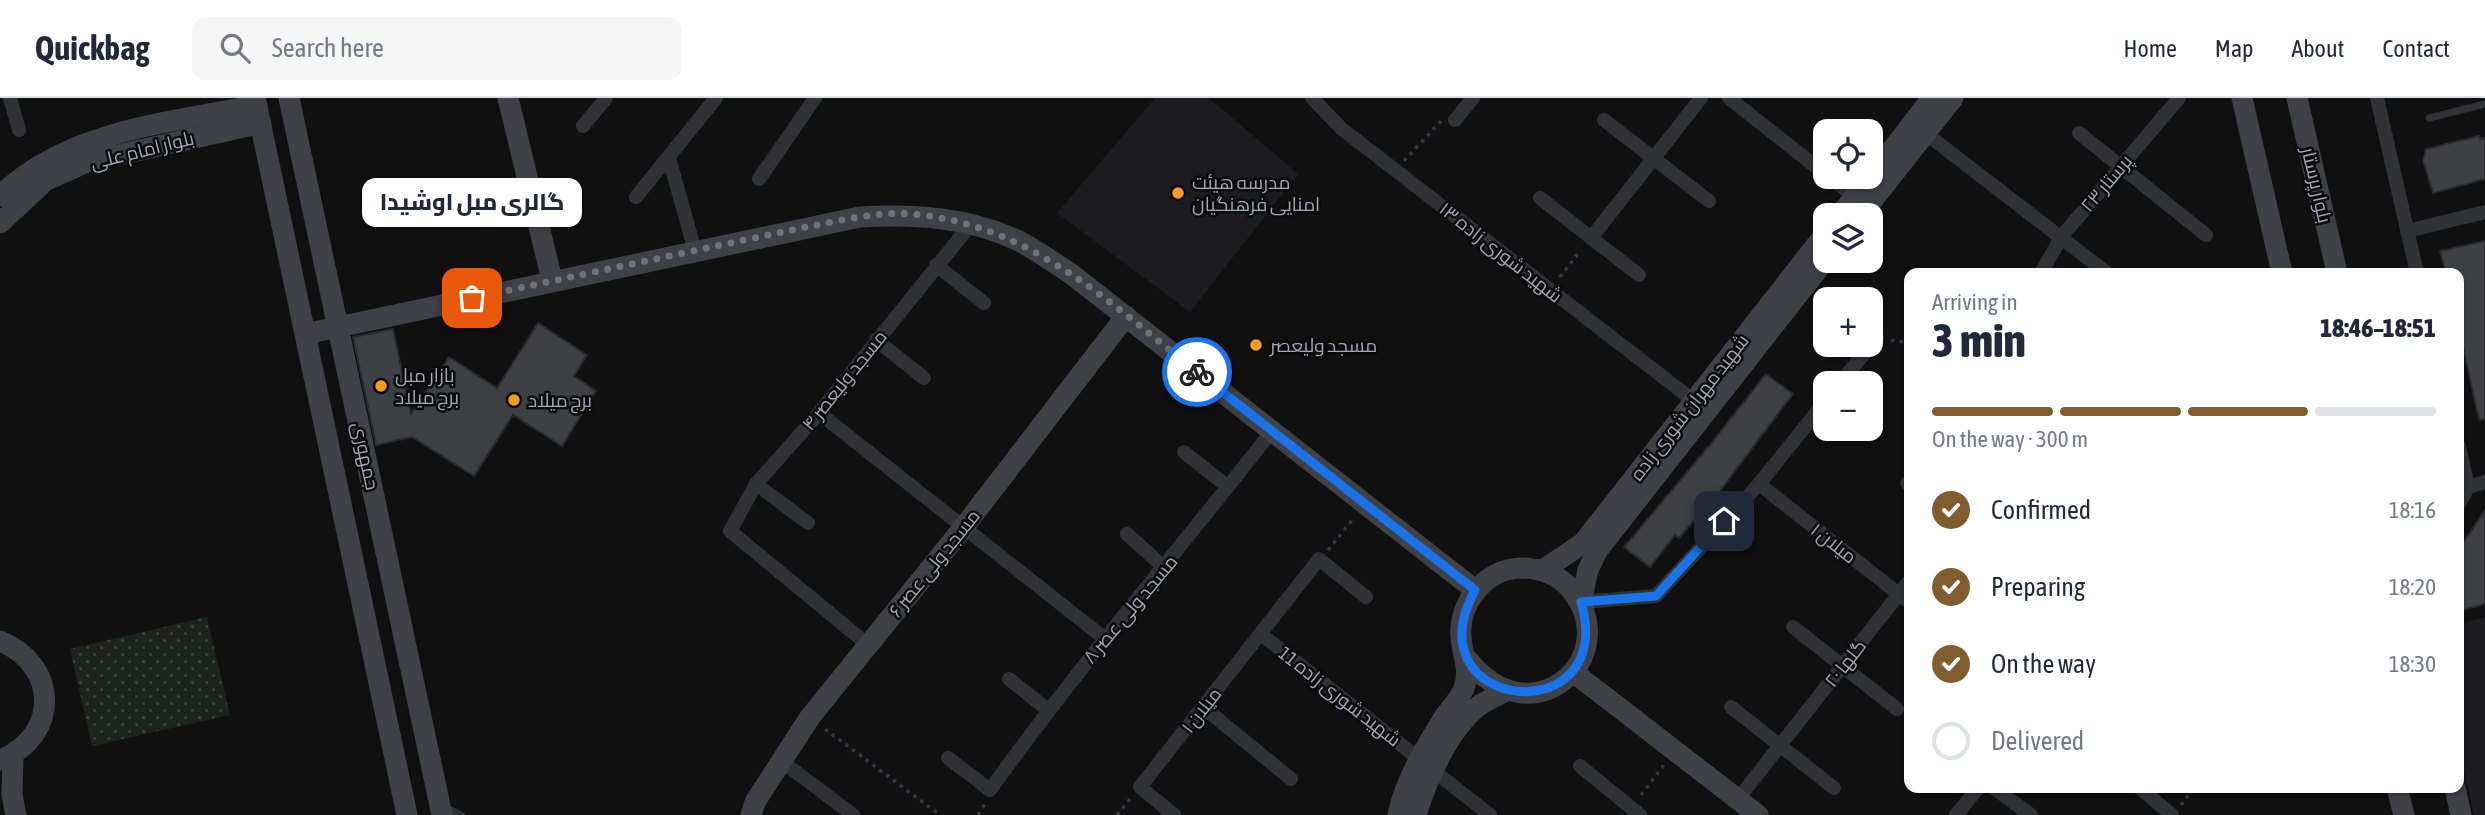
<!DOCTYPE html>
<html lang="en">
<head>
<meta charset="utf-8">
<style>
	:root { --surface:#fff; --page:#f6f6f7; --text:#1f2937; --muted:#747a83; --line:#e0e1e3; --accent:#805d2e }
	body { margin:0; font-family:"Asap Condensed",Cairo,sans-serif; background:var(--page); color:var(--text); height:100vh; display:flex; flex-direction:column; font-size:26px; white-space:nowrap }
	* { box-sizing:border-box; margin:0 }
	p { font-size:23px; color:var(--muted) }
	.icon { flex:none; width:38px; height:38px; fill:none; stroke:currentColor; stroke-width:2; stroke-linecap:round; stroke-linejoin:round }
	.map { position:relative; flex:1; overflow:hidden }
	.details { position:absolute; left:1904px; top:170px; width:560px; height:525px; display:flex; flex-direction:column; background:var(--surface); border-radius:14px; box-shadow:0 2px 5px #0004 }
	.details>* { flex:none }
	.buttons { position:absolute; left:1813px; top:21px; display:grid; gap:14px }
	.buttons a { display:grid; place-items:center; width:70px; height:70px; border-radius:14px; background:var(--surface); box-shadow:0 2px 5px #0004; font-size:35px }
	.pin { position:absolute; display:grid; place-items:center; width:60px; height:60px; color:#fff; margin:-30px; border-radius:14px; box-shadow:0 4px 10px #0006 }
	.courier { position:absolute; display:grid; place-items:center; width:70px; height:70px; margin:-35px; border:5px solid #1a73e8; border-radius:50%; background:#fff; color:#222; box-shadow:0 2px 9px #0007 }
	.bubble { position:absolute; height:49px; border-radius:14px; background:var(--surface); box-shadow:0 2px 5px #0004; font-size:23px; font-weight:800; line-height:49px; text-align:center }
	.overview em { font-style:normal; font-weight:800 }
	.overview div { display:flex; flex-direction:column-reverse }
	.overview { display:flex; align-items:center; justify-content:space-between; height:119px; padding:0 28px }
	h1 { font-size:46px; font-weight:800; line-height:52px }
	.bar { display:grid; grid-template-columns:repeat(4,1fr); gap:10px 7px; align-content:center; height:84px; padding:0 28px }
	.bar i { height:9px; border-radius:5px; background:var(--line) }
	.bar .on { background:var(--accent) }
	.bar p { grid-column:span 4 }
	ol { padding:0 28px; list-style:none }
	li { display:flex; align-items:center; gap:21px; height:77px }
	li p { margin-inline-start:auto }
	li .icon { padding:7px; border-radius:50%; background:var(--accent); color:#fff; stroke-width:4 }
	li:last-child { color:var(--muted) }
	li i { width:38px; height:38px; border:4px solid var(--line); border-radius:50% }
	header { display:flex; align-items:center; gap:42px; box-sizing:border-box; height:98px; padding:0 35px; background:var(--surface); border-bottom:2px solid var(--line) }
	header strong { font-size:33px }
	nav { display:flex; gap:38px; margin-inline-start:auto; font-size:24px }
	.search { width:490px; height:63px; background:var(--page); display:flex; align-items:center; gap:18px; box-sizing:border-box; padding:0 24px; border-radius:14px; color:var(--muted); font-size:26px }
	.map>svg:first-child { display:block }
	.built { fill:#1c1c1e }
	.grass { fill:url(#grass-dots) }
	.building { fill:#3f4044; stroke:#2a2a2d; stroke-width:2 }
	.lines { fill:none; stroke-linecap:round; stroke-linejoin:round }
	.path { stroke:#37393d; stroke-width:3.5; stroke-dasharray:3.5 5; stroke-linecap:butt }
	.lane { stroke:#313236; stroke-width:7 }
	.street { stroke:#313236; stroke-width:14 }
	.secondary { stroke:#3f4147; stroke-width:21 }
	.done { stroke:#6e737a; stroke-width:7; stroke-dasharray:0 12.6 }
	.route { stroke:#1a73e8; stroke-width:9 }
	.poi-dot { fill:#f79c23; stroke:#0b0b0c; stroke-width:2.5 }
	.labels { text-anchor:middle; dominant-baseline:central; stroke-width:5; stroke-linejoin:round; paint-order:stroke }
	.street-label { font-size:19px; fill:#a1a8b3; stroke:#0b0b0c }
	.poi-label { font-size:19px; fill:#a1a8b3; stroke:#0b0b0c; text-anchor:start }
</style>
</head>
<body>
<header>
<strong>Quickbag</strong>
<div class="search"><svg class="icon" aria-label="search" viewBox="0 0 24 24"><circle cx="10" cy="10" r="6"/><path d="M15 15l6 6"/></svg>Search here</div>
<nav><a>Home</a><a>Map</a><a>About</a><a>Contact</a></nav>
</header>
<div class="map">
<svg width="2485" height="717" viewBox="0 0 2485 717">
	<defs>
		<pattern id="grass-dots" width="8" height="8" patternUnits="userSpaceOnUse" patternTransform="scale(1.75)"><rect width="8" height="8" fill="#1c241d"/><path d="M2 2h.1M6 6h.1" fill="none" stroke="#3a413b" stroke-width="1.8" stroke-linecap="round"/></pattern>
	</defs>
	<rect width="100%" height="100%" fill="#101011"/>
	<g class="built">
		<path d="M1155 0H1209L1298 76 1190 214 1057 115Z"/>
		<path d="M2485 519V717H2474L2459 651V526Z"/>
	</g>
	<path class="grass" d="M207 519 230 617 92 648 70 551Z"/>
	<g class="building">
		<path d="M2479 38 2480 41 2485 40V81L2433 95 2423 63 2426 51Z"/>
		<path d="M2485 143V321L2479 322 2459 231V175H2446L2440 153Z"/>
		<path d="M538 225 587 257 574 278 596 293 562 348 513 317 474 378 412 339 376 347 353 239 393 231 411 316 449 259 497 290Z"/>
		<path d="M1766 276 1793 296 1717 397 1679 440 1675 437 1650 469 1624 449 1709 348Z"/>
		<path d="M2485 412V506L2459 513V451Z"/>
	</g>
	<g class="lines">
		<g class="path">
			<path d="M1404 63 1441 23"/>
			<path d="M1560 179 1581 152"/>
			<path d="M1891 242 1909 245"/>
			<path d="M1328 452 1354 420"/>
			<path d="M825 631 940 717"/>
			<path d="M1641 697 1664 667"/>
			<path d="M2181 707 2194 690"/>
			<path d="M978 717 986 704"/>
			<path d="M1117 717 1130 701"/>
		</g>
		<g class="lane">
			<path d="M2429 20 2485 6"/>
			<path d="M444 709 461 717"/>
		</g>
		<g class="street">
			<path d="M10 0 19 32"/>
			<path d="M1312 0 1342 31 1694 303"/>
			<path d="M1729 0 1825 76"/>
			<path d="M2377 0 2417 175"/>
			<path d="M1455 22 1473 0"/>
			<path d="M1604 22 1709 103"/>
			<path d="M583 28 606 0"/>
			<path d="M1925 35 2107 175"/>
			<path d="M2079 35 2206 137"/>
			<path d="M669 60 695 153"/>
			<path d="M1829 79 1861 104"/>
			<path d="M759 81 815 0"/>
			<path d="M636 99 716 0"/>
			<path d="M1540 100 1639 177"/>
			<path d="M2407 133 2485 114"/>
			<path d="M1591 140 1701 0"/>
			<path d="M936 167 984 205"/>
			<path d="M2041 175 2062 138 2179 0"/>
			<path d="M876 242 924 280"/>
			<path d="M1840 285 1877 240"/>
			<path d="M819 315 1104 540"/>
			<path d="M2459 348 2468 389"/>
			<path d="M1184 354 1228 389"/>
			<path d="M1907 385 1909 387"/>
			<path d="M756 386 730 433 867 546"/>
			<path d="M1759 386 1909 504"/>
			<path d="M2459 406 2468 389 2485 384"/>
			<path d="M808 425 756 386 819 315 971 126"/>
			<path d="M1127 436 1165 470"/>
			<path d="M1581 504 1656 498 1759 386 1825 304"/>
			<path d="M1793 529 1897 611"/>
			<path d="M1261 536 1419 661"/>
			<path d="M1009 581 1048 612"/>
			<path d="M1203 609 1291 681"/>
			<path d="M1731 609 1834 690"/>
			<path d="M948 660 990 692C1079 568 1178 453 1272 333"/>
			<path d="M780 662 853 717"/>
			<path d="M1580 668 1640 717"/>
			<path d="M1434 673 1490 717"/>
			<path d="M1994 690 2031 717"/>
			<path d="M2140 690 2172 717"/>
			<path d="M1738 701 1909 483"/>
			<path d="M1174 717 1140 689 1319 461 1366 499"/>
			<path d="M1956 717 1978 690"/>
		</g>
		<g class="secondary">
			<path d="M255 0 407 717"/>
			<path d="M289 0 442 717"/>
			<path d="M508 0 552 182"/>
			<path d="M2242 0 2282 175"/>
			<path d="M2297 0 2337 175"/>
			<path d="M1871 79 1932 0"/>
			<path d="M0 98C67 32 169 25 257 7"/>
			<path d="M1840 117 1871 79"/>
			<path d="M1861 117 1953 0"/>
			<path d="M0 125 45 83 87 64 261 25"/>
			<path d="M305 236 860 119C914 116 969 119 1019 143 1036 152 1053 164 1070 175L1475 492"/>
			<path d="M1543 472 1583 445 1825 136"/>
			<path d="M1581 504 1588 472 1597 453 1825 162"/>
			<path d="M0 543C59 567 60 638 0 662"/>
			<path d="M1573 574 1758 717"/>
			<path d="M13 657 12 697 16 717"/>
			<path d="M2397 690 2404 717"/>
			<path d="M2455 690 2461 717"/>
			<path d="M751 717 755 704 810 619 963 430 1126 218"/>
			<path d="M1398 717C1405 683 1425 650 1443 621 1449 612 1460 601 1464 590 1471 571 1462 557 1461 539 1458 505 1486 471 1520 470 1540 470 1560 477 1572 493 1624 558 1533 643 1468 562"/>
			<path d="M1416 717C1427 681 1449 630 1480 607 1488 602 1497 598 1505 593"/>
		</g>
	</g>
	<g class="lines">
		<path class="done" d="M472 200 806 129C840 123 877 113 912 116 1029 126 1109 204 1197 274"/>
		<path class="route" d="M1197 274 1475 492C1409 615 1619 635 1581 504L1656 498 1724 423"/>
	</g>
	<g class="poi-dot">
		<circle cx="1178" cy="95" r="7"/>
		<circle cx="1256" cy="247" r="7"/>
		<circle cx="381" cy="288" r="7"/>
		<circle cx="514" cy="302" r="7"/>
	</g>
	<g class="labels">
		<g class="street-label">
			<text transform="translate(142 52) rotate(-14)">بلوار امام علی</text>
			<text transform="translate(2106 85) rotate(-50)">پرستار ۲۳</text>
			<text transform="translate(2317 87) rotate(77)">بلوار پرستار</text>
			<text transform="translate(1501 154) rotate(38)">شهید شوری زاده ۱۳</text>
			<text transform="translate(844 282) rotate(-51)">مسجد ولیعصر ۴</text>
			<text transform="translate(1689 309) rotate(-52)">شهید مهران شوری زاده</text>
			<text transform="translate(366 358) rotate(78)">جمهوری</text>
			<text transform="translate(1834 445) rotate(38)">میلان ۱</text>
			<text transform="translate(934 465) rotate(-51)">مسجد ولی عصر ۶</text>
			<text transform="translate(1130 511) rotate(-50)">مسجد ولی عصر ۸</text>
			<text transform="translate(1845 565) rotate(-52)">گلها ۲۰</text>
			<text transform="translate(1340 598) rotate(38)">شهید شوری زاده 11</text>
			<text transform="translate(1201 612) rotate(-52)">میلان ۱</text>
		</g>
		<g class="poi-label">
			<text x="1192" y="84">مدرسه هیئت<tspan x="1192" dy="22">امنایی فرهنگیان</tspan></text>
			<text x="1270" y="247">مسجد ولیعصر</text>
			<text x="395" y="277">بازار مبل<tspan x="395" dy="22">برج میلاد</tspan></text>
			<text x="528" y="302">برج میلاد</text>
		</g>
	</g>
</svg>
<div class="buttons">
<a><svg class="icon" aria-label="locate" viewBox="0 0 24 24"><circle cx="12" cy="12" r="6"/><path d="M12 2v4M12 18v4M2 12h4M18 12h4"/></svg></a>
<a><svg class="icon" aria-label="layers" viewBox="0 0 24 24"><path d="M12 4l9 5-9 5-9-5zM3 14l9 5 9-5"/></svg></a>
<a>+</a>
<a>−</a>
</div>
<div class="pin" style="left:472px;top:200px;background:#ea580c"><svg class="icon" aria-label="bag" viewBox="0 0 24 24"><path d="M5 8h14l-1 12H6zM9 8a3 3 0 0 1 6 0"/></svg></div>
<div class="pin" style="left:1724px;top:423px;background:#1f2937"><svg class="icon" aria-label="home" viewBox="0 0 24 24"><path d="M3 11l9-7 9 7M6 9v11h12V9"/></svg></div>
<div class="courier" style="left:1197px;top:274px"><svg class="icon" aria-label="bike" viewBox="0 0 24 24"><circle cx="6" cy="16" r="4"/><circle cx="18" cy="16" r="4"/><path d="M6 16l4-8h5l3 8M10 8l3 8H6M13 5h3"/></svg></div>
<div class="bubble" style="left:362px;top:80px;width:220px">گالری مبل اوشیدا</div>
<section class="details">
<div class="overview"><div><h1>3 min</h1><p>Arriving in</p></div><em>18:46–18:51</em></div>
<div class="bar"><i class="on"></i><i class="on"></i><i class="on"></i><i></i><p>On the way · 300 m</p></div>
<ol>
<li><svg class="icon" aria-label="check" viewBox="0 0 24 24"><path d="M5 12l5 5 9-10"/></svg>Confirmed<p>18:16</p></li>
<li><svg class="icon" aria-label="check" viewBox="0 0 24 24"><path d="M5 12l5 5 9-10"/></svg>Preparing<p>18:20</p></li>
<li><svg class="icon" aria-label="check" viewBox="0 0 24 24"><path d="M5 12l5 5 9-10"/></svg>On the way<p>18:30</p></li>
<li><i></i>Delivered</li>
</ol>
</section>
</div>
</body>
</html>
